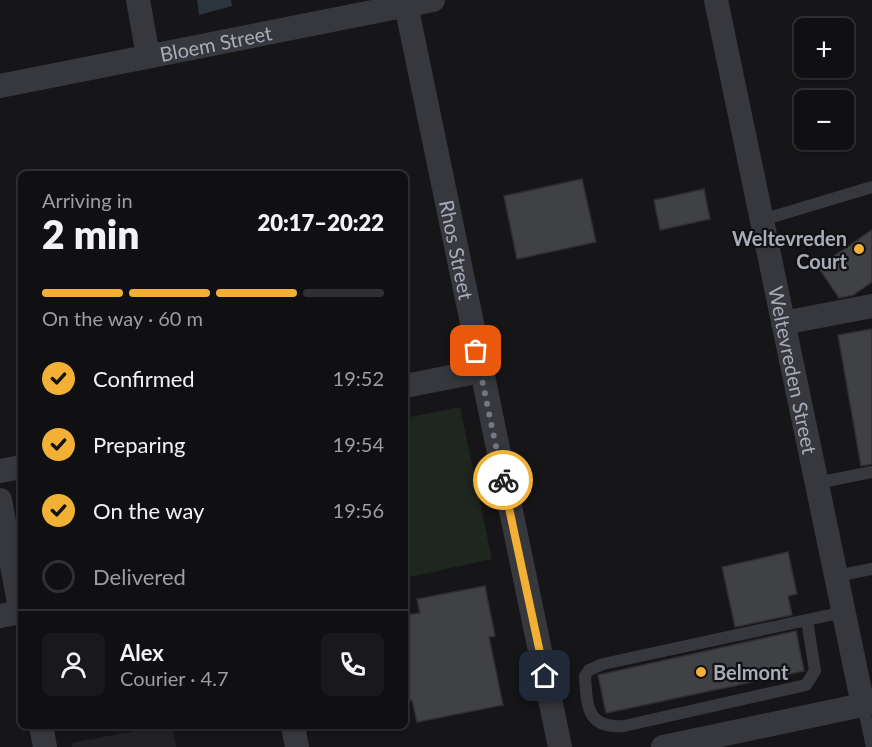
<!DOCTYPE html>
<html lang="en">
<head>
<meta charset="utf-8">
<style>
	:root { --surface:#101012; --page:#19191b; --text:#f1f3f6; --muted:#9c9d9f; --line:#303032; --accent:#f2b134 }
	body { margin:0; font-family:Lato,sans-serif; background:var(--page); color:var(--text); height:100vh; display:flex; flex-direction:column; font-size:22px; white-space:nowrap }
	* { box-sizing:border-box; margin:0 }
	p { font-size:20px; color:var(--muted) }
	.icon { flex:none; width:33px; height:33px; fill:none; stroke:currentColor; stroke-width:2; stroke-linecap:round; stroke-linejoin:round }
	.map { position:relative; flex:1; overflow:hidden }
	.drawer { position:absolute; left:18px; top:171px; width:390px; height:558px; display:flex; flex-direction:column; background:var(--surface); border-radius:9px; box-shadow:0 2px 4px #0004,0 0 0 2px var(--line) }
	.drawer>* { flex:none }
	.buttons { position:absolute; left:794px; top:18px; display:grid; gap:12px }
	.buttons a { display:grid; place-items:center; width:60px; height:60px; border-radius:9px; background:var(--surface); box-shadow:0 2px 4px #0004,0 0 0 2px var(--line); font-size:30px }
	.pin { position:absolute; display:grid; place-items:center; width:51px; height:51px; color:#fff; margin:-26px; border-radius:12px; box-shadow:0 3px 9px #0006 }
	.courier { position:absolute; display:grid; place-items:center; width:60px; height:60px; margin:-30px; border:4px solid #f2b134; border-radius:50%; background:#fff; color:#222; box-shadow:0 2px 8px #0007 }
	.summary em { font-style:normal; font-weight:800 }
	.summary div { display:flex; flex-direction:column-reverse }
	.summary { display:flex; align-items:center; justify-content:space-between; height:102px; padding:0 24px }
	h1 { font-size:39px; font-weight:800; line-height:45px }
	.bar { display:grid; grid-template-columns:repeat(4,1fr); gap:9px 6px; align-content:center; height:72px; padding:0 24px }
	.bar i { height:8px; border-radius:4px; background:var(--line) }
	.bar .active { background:var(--accent) }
	.bar p { grid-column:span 4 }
	.line { display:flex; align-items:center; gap:15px; padding:0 24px; border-top:2px solid var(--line) }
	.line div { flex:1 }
	.round { display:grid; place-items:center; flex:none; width:63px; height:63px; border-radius:9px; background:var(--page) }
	ol { padding:0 24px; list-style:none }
	li { display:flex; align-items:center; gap:18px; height:66px }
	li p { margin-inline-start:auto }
	li .icon { padding:6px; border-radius:50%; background:var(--accent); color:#111; stroke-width:4 }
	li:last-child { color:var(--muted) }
	li i { width:33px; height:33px; border:3px solid var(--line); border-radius:50% }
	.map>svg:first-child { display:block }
	.built { fill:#222225 }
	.green { fill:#1e261f }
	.water { fill:#2c353c }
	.building { fill:#404145; stroke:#303034; stroke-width:1.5 }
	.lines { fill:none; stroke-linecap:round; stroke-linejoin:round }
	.service { stroke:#37383d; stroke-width:12 }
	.minor { stroke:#37383d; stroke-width:24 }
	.done { stroke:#757880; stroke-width:6; stroke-dasharray:0 10.8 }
	.route { stroke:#f2b134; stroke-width:8 }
	.poi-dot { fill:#f2b134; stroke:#111113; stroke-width:2 }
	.labels { text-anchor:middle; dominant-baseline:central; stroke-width:4.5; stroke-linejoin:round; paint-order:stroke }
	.street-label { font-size:20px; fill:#a8adb8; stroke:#111113 }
	.poi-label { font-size:20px; font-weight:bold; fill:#a8adb8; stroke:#111113; text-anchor:end }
</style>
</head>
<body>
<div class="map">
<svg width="872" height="747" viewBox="0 0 872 747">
	<rect width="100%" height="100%" fill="#161618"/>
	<path class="built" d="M162 726H172L176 747H72L71 743Z"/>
	<path class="green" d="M460 407 492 559 405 578V418Z"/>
	<path class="water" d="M197 0H231L232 6 199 15Z"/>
	<g class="building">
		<path d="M582 179 596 242 517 259 504 196Z"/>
		<path d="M704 189 710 219 660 230 654 200Z"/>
		<path d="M872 230V282L853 295 839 298 818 267Z"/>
		<path d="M872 329V464L861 466 838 335Z"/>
		<path d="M788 552 797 594 788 596 792 615 735 627 722 567Z"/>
		<path d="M485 586 495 636 489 637 503 705 417 722 412 700 405 701V615L420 613 417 599Z"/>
		<path d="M796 631 804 671 606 713 598 675Z"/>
	</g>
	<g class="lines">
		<g class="service">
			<path d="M762 220 872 187"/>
			<path d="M817 483 872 472"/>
			<path d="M836 576 872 569"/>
			<path d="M807 620 815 671 806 685 624 726C587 729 587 707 585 676L589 670 603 664 844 612"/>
			<path d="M863 705 872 747"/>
		</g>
		<g class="minor">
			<path d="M138 0 148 56"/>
			<path id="s1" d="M405 0 560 747"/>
			<path id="s2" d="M716 0 863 705"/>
			<path id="s3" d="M0 86 433 0"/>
			<path d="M783 323 872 306"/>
			<path d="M405 386 481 371"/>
			<path d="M0 471 21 467"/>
			<path d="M0 500 21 614"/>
			<path d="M0 616 21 612"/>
			<path d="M41 726 45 747"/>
			<path d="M293 726 297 747"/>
			<path d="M663 747 872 703"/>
		</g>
	</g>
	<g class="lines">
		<path class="done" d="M476 351 503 480"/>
		<path class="route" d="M503 480 545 676"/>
	</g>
	<g class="poi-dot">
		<circle cx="859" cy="249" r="6"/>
		<circle cx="701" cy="672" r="6"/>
	</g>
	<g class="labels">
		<g class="street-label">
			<text stroke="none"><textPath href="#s3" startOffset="220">Bloem Street</textPath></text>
			<text stroke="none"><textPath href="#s1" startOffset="255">Rhos Street</textPath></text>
			<text stroke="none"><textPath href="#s2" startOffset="378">Weltevreden Street</textPath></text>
		</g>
		<g class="poi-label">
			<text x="847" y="238">Weltevreden<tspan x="847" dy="23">Court</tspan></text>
			<text x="713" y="672" text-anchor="start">Belmont</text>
		</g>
	</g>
</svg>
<div class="buttons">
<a>+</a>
<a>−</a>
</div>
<div class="pin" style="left:476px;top:351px;background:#ea580c"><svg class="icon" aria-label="bag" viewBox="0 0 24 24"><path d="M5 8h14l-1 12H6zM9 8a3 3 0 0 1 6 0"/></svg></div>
<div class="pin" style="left:545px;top:676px;background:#1f2937"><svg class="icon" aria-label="home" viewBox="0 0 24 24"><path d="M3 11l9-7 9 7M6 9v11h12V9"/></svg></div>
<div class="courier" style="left:503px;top:480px"><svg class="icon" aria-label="bike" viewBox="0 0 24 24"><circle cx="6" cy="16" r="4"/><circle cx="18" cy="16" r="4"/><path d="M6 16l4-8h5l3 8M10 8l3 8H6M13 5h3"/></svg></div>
<section class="drawer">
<div class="summary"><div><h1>2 min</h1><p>Arriving in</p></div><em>20:17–20:22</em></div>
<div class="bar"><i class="active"></i><i class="active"></i><i class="active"></i><i></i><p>On the way · 60 m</p></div>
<ol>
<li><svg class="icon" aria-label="check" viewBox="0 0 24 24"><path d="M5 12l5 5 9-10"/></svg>Confirmed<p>19:52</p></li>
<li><svg class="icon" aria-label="check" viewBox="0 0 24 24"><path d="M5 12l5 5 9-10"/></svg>Preparing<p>19:54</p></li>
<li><svg class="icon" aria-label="check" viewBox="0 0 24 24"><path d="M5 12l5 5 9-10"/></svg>On the way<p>19:56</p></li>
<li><i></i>Delivered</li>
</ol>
<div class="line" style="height:108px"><a class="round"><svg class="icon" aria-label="person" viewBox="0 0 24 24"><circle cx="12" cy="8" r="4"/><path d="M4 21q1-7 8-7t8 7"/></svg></a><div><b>Alex</b><p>Courier · 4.7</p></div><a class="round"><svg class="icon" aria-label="phone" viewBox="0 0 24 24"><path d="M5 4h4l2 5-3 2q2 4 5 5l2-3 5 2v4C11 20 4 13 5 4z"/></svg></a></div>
</section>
</div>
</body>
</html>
